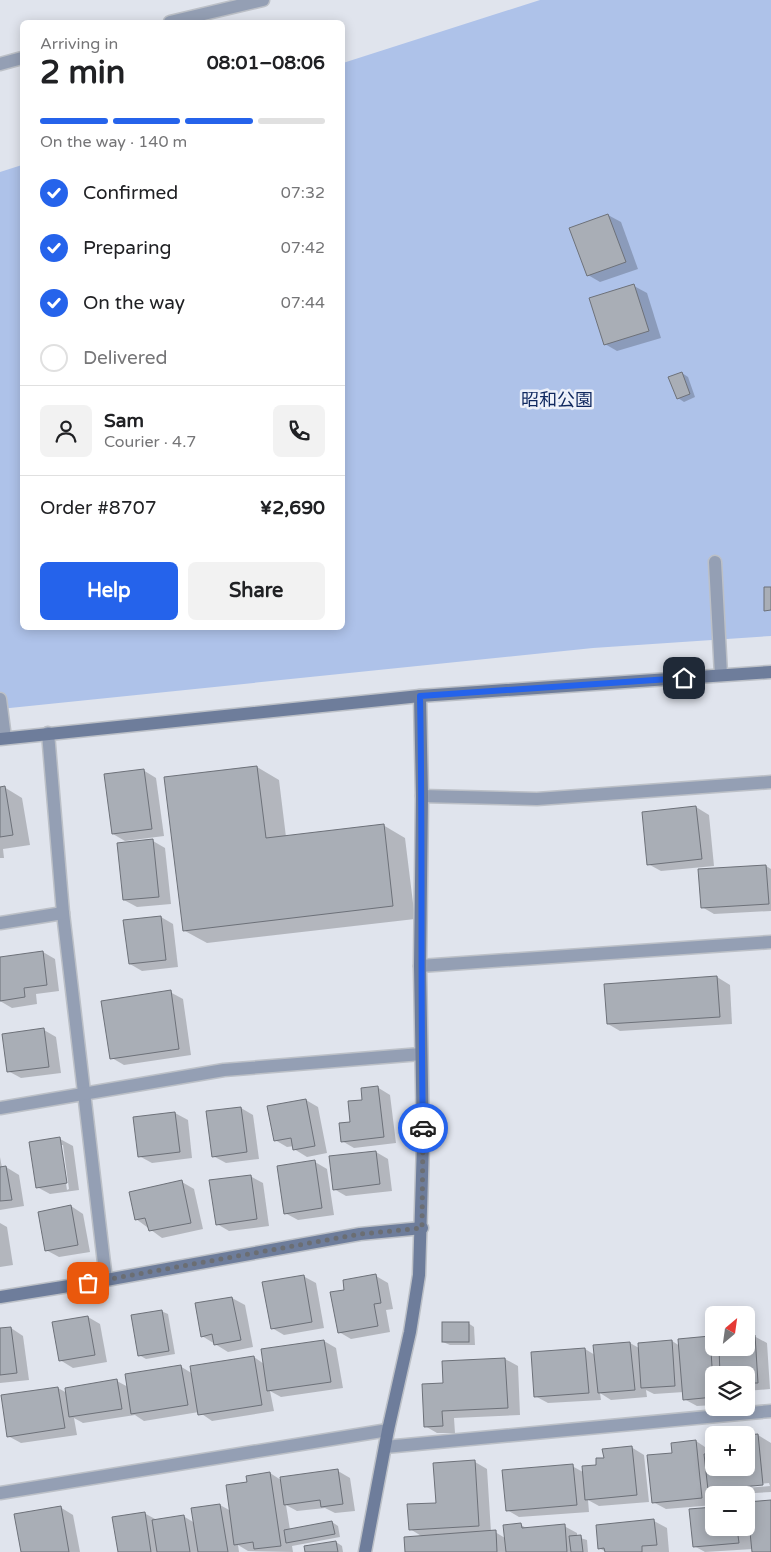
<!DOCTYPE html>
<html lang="en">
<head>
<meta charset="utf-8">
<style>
	:root { --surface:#fff; --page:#f2f2f2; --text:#202124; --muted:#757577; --line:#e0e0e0; --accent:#2563eb }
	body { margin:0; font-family:"Varela Round","Noto Sans JP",sans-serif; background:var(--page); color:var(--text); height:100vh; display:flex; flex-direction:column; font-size:19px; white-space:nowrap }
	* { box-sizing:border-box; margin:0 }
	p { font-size:16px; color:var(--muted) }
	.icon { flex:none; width:28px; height:28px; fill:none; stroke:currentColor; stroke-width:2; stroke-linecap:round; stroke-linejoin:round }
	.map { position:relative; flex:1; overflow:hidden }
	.drawer { position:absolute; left:20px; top:20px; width:325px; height:610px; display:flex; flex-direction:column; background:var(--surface); border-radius:8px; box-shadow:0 2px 12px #0003 }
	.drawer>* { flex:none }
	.needle { width:32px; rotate:29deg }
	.buttons { position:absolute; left:705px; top:1306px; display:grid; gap:10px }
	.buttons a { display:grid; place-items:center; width:50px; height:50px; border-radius:8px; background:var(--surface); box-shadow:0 2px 12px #0003; font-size:25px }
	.pin { position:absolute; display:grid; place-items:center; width:42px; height:42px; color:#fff; margin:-21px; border-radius:10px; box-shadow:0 2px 8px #0006 }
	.courier { position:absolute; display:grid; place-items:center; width:50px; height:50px; margin:-25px; border:4px solid #2563eb; border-radius:50%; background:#fff; color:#222; box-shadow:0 1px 6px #0007 }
	.summary em { font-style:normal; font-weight:700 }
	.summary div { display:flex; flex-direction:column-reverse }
	.summary { display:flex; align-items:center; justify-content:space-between; height:85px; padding:0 20px }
	h1 { font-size:32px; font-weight:700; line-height:38px }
	.bar { display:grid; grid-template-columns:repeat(4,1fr); gap:8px 5px; align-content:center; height:60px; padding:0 20px }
	.bar i { height:6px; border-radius:4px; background:var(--line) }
	.bar .on { background:var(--accent) }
	.bar p { grid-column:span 4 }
	.line { display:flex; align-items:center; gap:12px; padding:0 20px; border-top:1px solid var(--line) }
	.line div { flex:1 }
	.round { display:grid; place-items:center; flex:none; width:52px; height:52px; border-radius:8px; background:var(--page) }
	ol { padding:0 20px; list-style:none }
	li { display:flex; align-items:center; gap:15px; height:55px }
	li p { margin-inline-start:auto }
	li .icon { padding:5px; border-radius:50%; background:var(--accent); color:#fff; stroke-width:4 }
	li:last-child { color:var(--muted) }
	li i { width:28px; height:28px; border:2px solid var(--line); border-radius:50% }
	.button { display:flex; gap:10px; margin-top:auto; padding:10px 20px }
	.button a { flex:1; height:58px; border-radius:8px; background:var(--accent); color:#fff; font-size:20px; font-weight:700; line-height:58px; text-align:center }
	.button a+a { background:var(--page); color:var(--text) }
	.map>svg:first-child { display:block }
	.green { fill:#aec2e9 }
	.shadow { fill:#0003; fill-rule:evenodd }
	.building { fill:#a9aeb6; stroke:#6d7179 }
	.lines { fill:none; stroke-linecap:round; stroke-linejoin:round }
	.lane-casing { stroke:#bcc0c7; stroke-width:15 }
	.street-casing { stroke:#bcc0c7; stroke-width:15 }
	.secondary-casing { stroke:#bcc0c7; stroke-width:15 }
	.lane { stroke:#949fb4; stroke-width:12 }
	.street { stroke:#949fb4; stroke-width:12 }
	.secondary { stroke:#6e7d9b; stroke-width:12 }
	.done { stroke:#6b6e73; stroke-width:5; stroke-dasharray:0 9 }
	.route { stroke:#2563eb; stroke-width:6 }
	.labels { text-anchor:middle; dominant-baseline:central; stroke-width:5; stroke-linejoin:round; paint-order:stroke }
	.park-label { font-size:18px; fill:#0f285f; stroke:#edf1fa }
</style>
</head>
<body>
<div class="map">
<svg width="771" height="1552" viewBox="0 0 771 1552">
	<rect width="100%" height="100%" fill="#e0e4ed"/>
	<path class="green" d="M540 0H771V636L593 648 0 709V172L22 165V628H342L343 63Z"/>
	<g class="shadow">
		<path d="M608 215 621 222 638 269 600 282 588 275Z"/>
		<path d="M634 286 647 293 661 338 617 351 605 344Z"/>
		<path d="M682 373 688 377 695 397 684 402 678 398Z"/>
		<path d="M257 767 279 780 286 837 383 825 405 838 415 919 207 943 185 931Z"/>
		<path d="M143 770 156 778 164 836 125 841 113 834Z"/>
		<path d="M4 787 22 798 30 845 3 849 4 858H0V788Z"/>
		<path d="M696 807 709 815 714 866 661 871 648 864 643 813Z"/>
		<path d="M153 841 165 848 171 904 137 907 124 900Z"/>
		<path d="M766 866 771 869V911L714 914 702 907Z"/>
		<path d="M161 917 173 924 178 967 142 971 130 964Z"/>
		<path d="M43 952 55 959 59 991 36 994 37 1004 12 1008 0 1001V958Z"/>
		<path d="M717 977 730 985 732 1024 620 1031 608 1024Z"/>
		<path d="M170 992 183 999 191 1055 124 1065 112 1058Z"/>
		<path d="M44 1030 56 1037 61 1073 21 1078 8 1071Z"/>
		<path d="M377 1087 390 1095 396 1143 354 1148 342 1141 363 1101Z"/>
		<path d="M306 1100 318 1107 327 1153 307 1157 294 1149V1146L287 1147 275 1140Z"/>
		<path d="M241 1108 253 1115 259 1159 226 1163 213 1156Z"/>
		<path d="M175 1113 188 1120 192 1158 152 1163 139 1156Z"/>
		<path d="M60 1139 73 1146 79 1190 50 1194 37 1187ZM60 1145H63L69 1189 67 1190Z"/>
		<path d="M376 1152 388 1159 392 1191 346 1196 334 1189Z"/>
		<path d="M0 1157 2 1168 6 1167 19 1175 24 1206 0 1210Z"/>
		<path d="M315 1162 327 1169 334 1215 298 1220 285 1213Z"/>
		<path d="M250 1176 263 1183 269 1226 229 1231 217 1224Z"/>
		<path d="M182 1182 194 1189 203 1229 162 1238 136 1219Z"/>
		<path d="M71 1206 83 1214 90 1252 59 1257 46 1250Z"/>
		<path d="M0 1223 7 1227 13 1265 0 1267Z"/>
		<path d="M303 1276 316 1283 324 1328 284 1335 272 1328Z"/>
		<path d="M376 1276 388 1283 393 1309 386 1310 390 1332 351 1339 339 1332 346 1291Z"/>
		<path d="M232 1298 245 1305 253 1347 228 1352 202 1336Z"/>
		<path d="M161 1311 168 1314 175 1354 146 1359 139 1355Z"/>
		<path d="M88 1317 100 1324 107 1362 73 1368 60 1360Z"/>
		<path d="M468 1323 474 1327 475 1345H450L443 1342Z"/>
		<path d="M11 1328 23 1336 29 1380 0 1383V1330Z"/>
		<path d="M754 1336 767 1343 770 1389 746 1391V1375H714V1405L697 1406 684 1399V1392L654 1394 646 1390 647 1397 611 1400 600 1393 601 1400 548 1403 535 1396 532 1353 585 1349 595 1355 594 1346 630 1343 639 1348 672 1341 680 1346 679 1340 710 1337 714 1339V1348H746Z"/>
		<path d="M324 1341 336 1348 343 1388 281 1397 270 1391 274 1411 212 1421 199 1412 144 1421 135 1415 83 1423 74 1418 77 1435 21 1443 8 1436 58 1388 67 1393 117 1381 128 1387 180 1366 193 1374 254 1357 264 1364Z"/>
		<path d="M505 1359 518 1366 520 1415 454 1418 455 1433H437L425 1426 444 1384Z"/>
		<path d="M758 1435 771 1443V1439V1492L719 1495 713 1492 714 1505 666 1509 653 1502 674 1454 696 1441 708 1449 714 1468H746ZM769 1483 770 1486 719 1490V1488Z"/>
		<path d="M631 1447 644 1455 649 1502 599 1506 588 1500 589 1512 519 1517 507 1510 572 1466 583 1472Z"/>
		<path d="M475 1462 487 1469 491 1532H495L505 1538 521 1525 528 1529 564 1526 577 1533V1537L587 1540 588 1552H406L423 1537 410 1529 437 1504Z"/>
		<path d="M338 1471 350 1478 355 1511 335 1513 325 1508 297 1511 286 1505 290 1530 332 1522 338 1526 340 1537 292 1546 293 1552 248 1551 238 1545 239 1552H119L144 1513 157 1520 183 1516 195 1523 220 1505 231 1511 248 1483 270 1473 281 1480Z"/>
		<path d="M771 1501V1552H753V1549L705 1552 694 1546 714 1528H746V1513L750 1514Z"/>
		<path d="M60 1507 73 1515 80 1552H23Z"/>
		<path d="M654 1521 667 1528 669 1552H606L599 1548Z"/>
		<path d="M336 1542 342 1546 343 1552H306Z"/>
	</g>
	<g class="building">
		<path d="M608 214 626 262 587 276 569 228Z"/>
		<path d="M634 284 649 331 604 345 589 298Z"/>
		<path d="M682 372 690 394 677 399 668 377Z"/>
		<path d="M764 587H771V610L764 611Z"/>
		<path d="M257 766 266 838 384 824 393 906 183 931 164 777Z"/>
		<path d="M144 769 152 829 112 834 104 774Z"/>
		<path d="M5 786 13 835 0 837V787Z"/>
		<path d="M696 806 702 859 647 865 642 812Z"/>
		<path d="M153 839 159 897 123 900 117 843Z"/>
		<path d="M766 865 769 904 701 908 698 869Z"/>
		<path d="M161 916 166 960 129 964 123 920Z"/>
		<path d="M43 951 47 985 24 988 25 997 0 1001V957Z"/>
		<path d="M717 976 720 1017 607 1024 604 984Z"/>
		<path d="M171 990 179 1049 110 1059 101 1001Z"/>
		<path d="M44 1028 49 1067 7 1072 2 1034Z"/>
		<path d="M378 1086 384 1137 341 1142 339 1123 350 1122 348 1101 362 1100 361 1088Z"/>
		<path d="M306 1099 315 1146 293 1150 291 1138 274 1141 267 1106Z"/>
		<path d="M241 1107 247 1152 212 1157 206 1111Z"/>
		<path d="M175 1112 180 1152 138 1157 133 1117Z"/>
		<path d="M60 1137 67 1183 36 1188 29 1142Z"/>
		<path d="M376 1151 380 1184 333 1190 329 1156Z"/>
		<path d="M315 1160 322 1208 284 1214 277 1166Z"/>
		<path d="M6 1166 12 1200 0 1201V1167Z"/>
		<path d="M251 1175 257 1219 216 1225 209 1180Z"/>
		<path d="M182 1180 191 1223 149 1231 145 1218 135 1220 129 1192Z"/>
		<path d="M71 1205 78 1245 45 1251 38 1212Z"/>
		<path d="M376 1274 381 1303 374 1304 378 1326 338 1333 330 1292 344 1290 343 1280Z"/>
		<path d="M304 1275 312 1322 271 1329 262 1282Z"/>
		<path d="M232 1297 241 1340 214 1345 212 1334 201 1337 195 1303Z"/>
		<path d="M162 1310 169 1351 138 1356 131 1315Z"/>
		<path d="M88 1316 95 1355 59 1361 52 1322Z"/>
		<rect x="442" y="1322" width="27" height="20"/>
		<path d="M11 1327 17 1373 0 1375V1328Z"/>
		<path d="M746 1335H755L758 1383H746V1375H720L719 1348H746Z"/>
		<path d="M710 1336 714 1397 683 1400 678 1339Z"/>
		<path d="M324 1340 331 1382 267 1391 261 1349Z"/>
		<path d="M672 1340 675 1386 641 1388 638 1343Z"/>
		<path d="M630 1342 635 1390 598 1393 593 1345Z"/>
		<path d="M585 1348 589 1393 534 1397 531 1352Z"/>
		<path d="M254 1356 262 1405 198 1415 190 1366Z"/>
		<path d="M505 1358 508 1408 442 1411 443 1426 424 1427 422 1384 443 1383 442 1361Z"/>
		<path d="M181 1365 188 1405 131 1414 125 1374Z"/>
		<path d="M117 1379 122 1409 69 1417 65 1388Z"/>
		<path d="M58 1387 65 1428 7 1437 1 1395Z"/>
		<path d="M758 1434 763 1485 708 1490 704 1454 714 1453V1468H746V1435Z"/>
		<path d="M696 1440 702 1498 652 1503 647 1455 672 1453 671 1443Z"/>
		<path d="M632 1446 637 1495 585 1500 582 1466 596 1465V1458H604L602 1449Z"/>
		<path d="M475 1460 479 1526 409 1530 407 1504 436 1503 433 1463Z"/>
		<path d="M573 1464 577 1505 506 1511 502 1470Z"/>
		<path d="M338 1469 343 1504 321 1507 320 1500 284 1505 280 1477Z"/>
		<path d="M270 1472 281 1546 254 1549 253 1542 234 1545 226 1485 247 1482 246 1476Z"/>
		<path d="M771 1500V1552H752L747 1502Z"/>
		<path d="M220 1504 228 1552H198L191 1508Z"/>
		<path d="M61 1506 69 1552H21L14 1514Z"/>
		<path d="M714 1507V1528H737L739 1543 693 1547 689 1509Z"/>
		<path d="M145 1512 151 1552H118L112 1517Z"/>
		<path d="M184 1515 190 1552H157L152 1520Z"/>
		<path d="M654 1519 657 1545 642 1546V1552H605L604 1548 598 1549 596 1525Z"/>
		<path d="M332 1521 335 1534 286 1543 284 1530Z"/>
		<path d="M521 1523 522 1528 565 1524 567 1552H506L503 1525Z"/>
		<path d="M496 1530 497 1552H405L404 1537Z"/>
		<path d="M581 1535 583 1552H571L569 1536Z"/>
		<path d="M336 1541 338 1552H305L304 1546Z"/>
	</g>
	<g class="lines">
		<g class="lane-casing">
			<g id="lane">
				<path d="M170 22 263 0"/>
				<path d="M0 64 22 58"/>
				<path d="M715 562 721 675"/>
				<path d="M0 699 5 738"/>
			</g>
		</g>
		<g class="street-casing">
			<g id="street">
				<path d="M48 733 63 913 106 1280"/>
				<path d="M422 796 537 799 771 782"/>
				<path d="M0 923 63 913"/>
				<path d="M420 966 771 942"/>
				<path d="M0 1108 224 1070 421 1054"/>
				<path d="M385 1447 771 1411"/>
				<path d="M0 1493 388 1430"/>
			</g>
		</g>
		<g class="secondary-casing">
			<g id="secondary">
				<path d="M0 739 420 696 771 672"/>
				<path d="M0 1297 106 1280 360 1234 422 1228"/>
				<path d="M365 1552 388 1430 410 1332 419 1275 423 1143 420 966 422 796 420 696"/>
			</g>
		</g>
		<use href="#lane" class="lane"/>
		<use href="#street" class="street"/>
		<use href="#secondary" class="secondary"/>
	</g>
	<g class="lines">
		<path class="done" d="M88 1283 360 1234 422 1228 423 1128"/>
		<path class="route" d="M423 1128C420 984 423 840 420 696L684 678"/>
	</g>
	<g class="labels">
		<g class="park-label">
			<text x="557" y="400">昭和公園</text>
		</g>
	</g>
</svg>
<div class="buttons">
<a><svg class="needle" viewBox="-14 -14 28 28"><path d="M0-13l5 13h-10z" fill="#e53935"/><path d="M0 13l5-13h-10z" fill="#757577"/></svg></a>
<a><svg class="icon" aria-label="layers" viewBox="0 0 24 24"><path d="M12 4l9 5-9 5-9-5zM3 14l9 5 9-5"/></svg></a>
<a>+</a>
<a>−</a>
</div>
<div class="pin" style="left:88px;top:1283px;background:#ea580c"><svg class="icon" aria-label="bag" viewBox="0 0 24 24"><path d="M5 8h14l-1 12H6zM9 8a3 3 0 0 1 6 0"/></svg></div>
<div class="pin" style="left:684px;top:678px;background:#1f2937"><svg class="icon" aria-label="home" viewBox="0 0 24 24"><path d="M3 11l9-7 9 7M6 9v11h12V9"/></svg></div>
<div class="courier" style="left:423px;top:1128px"><svg class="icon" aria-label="car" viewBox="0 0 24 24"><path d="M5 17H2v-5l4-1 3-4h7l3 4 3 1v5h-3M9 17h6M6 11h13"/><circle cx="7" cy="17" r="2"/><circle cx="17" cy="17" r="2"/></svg></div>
<section class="drawer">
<div class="summary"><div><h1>2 min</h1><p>Arriving in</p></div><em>08:01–08:06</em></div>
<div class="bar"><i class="on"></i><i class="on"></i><i class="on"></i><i></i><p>On the way · 140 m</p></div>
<ol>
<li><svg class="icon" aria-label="check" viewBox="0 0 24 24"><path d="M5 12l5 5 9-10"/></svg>Confirmed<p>07:32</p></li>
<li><svg class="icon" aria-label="check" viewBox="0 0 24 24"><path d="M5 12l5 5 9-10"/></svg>Preparing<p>07:42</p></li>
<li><svg class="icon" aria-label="check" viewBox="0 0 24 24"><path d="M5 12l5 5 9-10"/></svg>On the way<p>07:44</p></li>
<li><i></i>Delivered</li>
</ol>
<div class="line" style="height:90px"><a class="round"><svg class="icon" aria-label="person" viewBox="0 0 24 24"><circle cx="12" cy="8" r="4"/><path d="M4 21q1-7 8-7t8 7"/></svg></a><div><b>Sam</b><p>Courier · 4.7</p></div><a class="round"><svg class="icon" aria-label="phone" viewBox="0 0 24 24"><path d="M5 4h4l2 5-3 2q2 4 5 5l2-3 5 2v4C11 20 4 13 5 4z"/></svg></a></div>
<div class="line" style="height:65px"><div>Order #8707</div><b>¥2,690</b></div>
<div class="button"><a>Help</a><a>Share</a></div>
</section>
</div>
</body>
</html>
